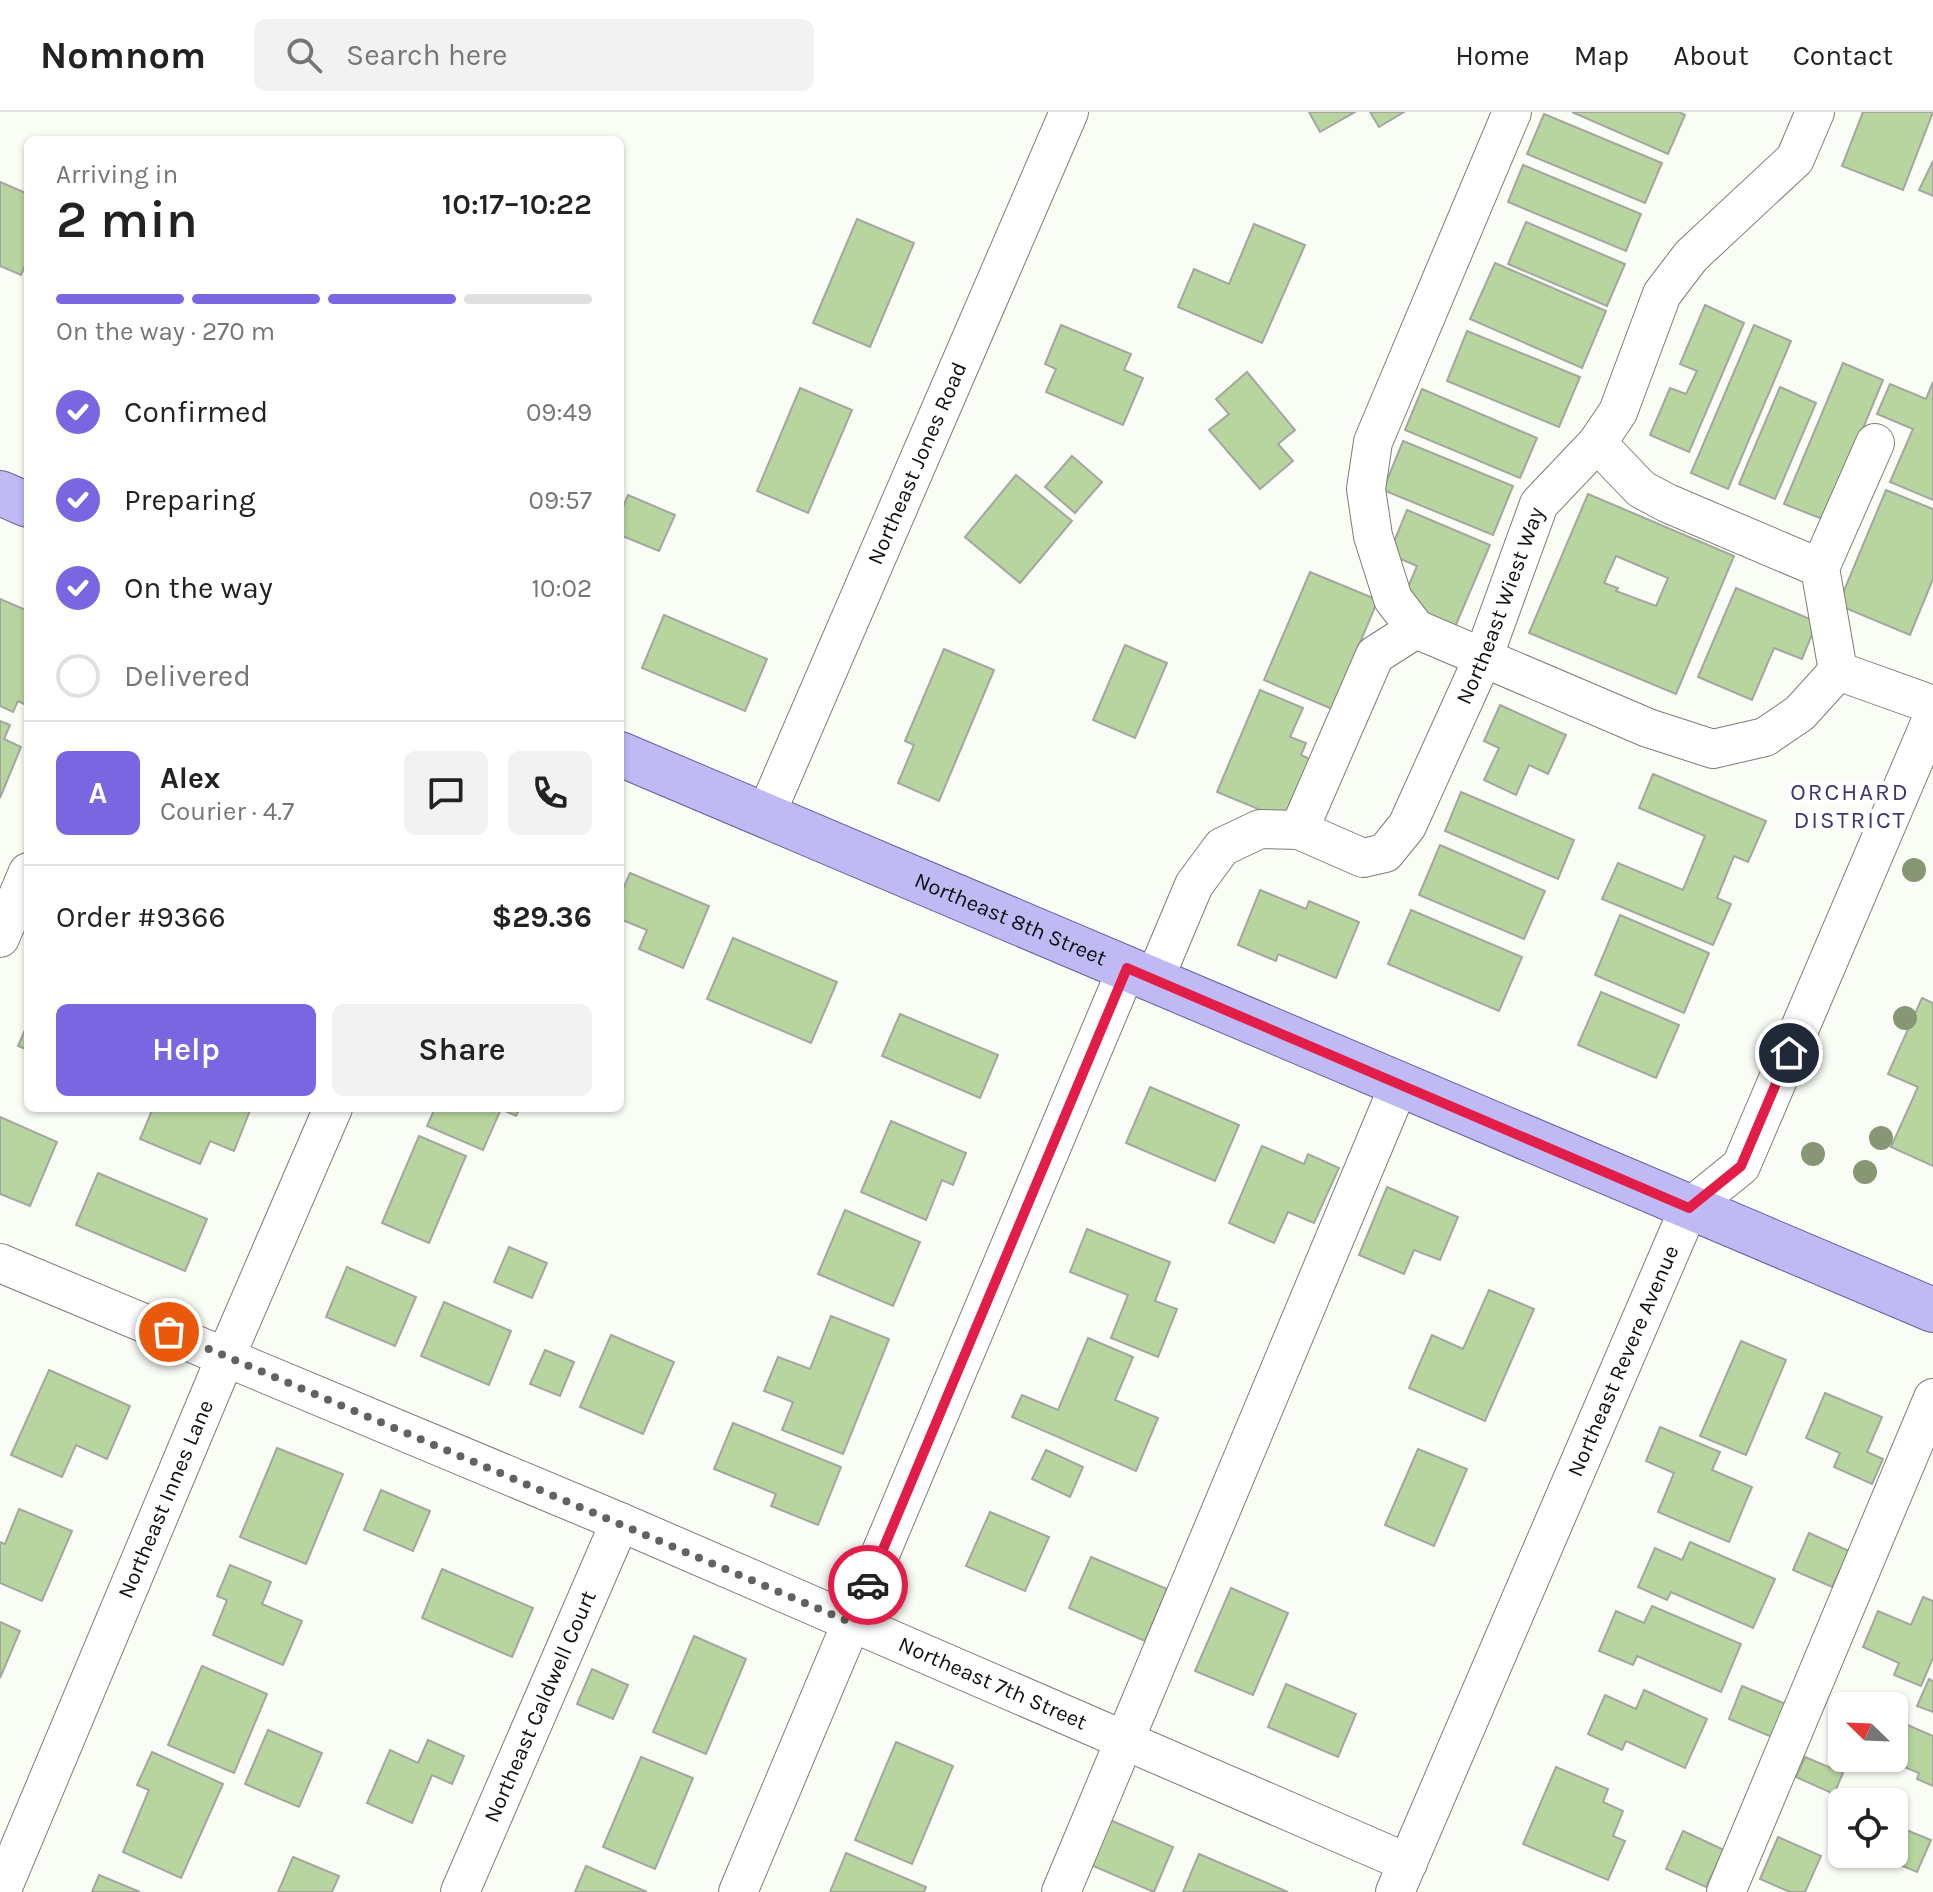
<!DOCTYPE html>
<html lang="en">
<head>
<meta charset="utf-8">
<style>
	:root { --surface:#fff; --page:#f2f2f2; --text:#222; --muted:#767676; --line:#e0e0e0; --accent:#7b66e1 }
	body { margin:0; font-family:Karla,sans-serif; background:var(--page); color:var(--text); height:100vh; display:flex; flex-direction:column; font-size:30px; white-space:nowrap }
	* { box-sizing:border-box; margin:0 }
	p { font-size:26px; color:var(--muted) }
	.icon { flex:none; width:44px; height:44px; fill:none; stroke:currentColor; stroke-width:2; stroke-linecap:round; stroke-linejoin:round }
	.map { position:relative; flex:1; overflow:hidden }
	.sheet { position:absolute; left:24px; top:24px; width:600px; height:976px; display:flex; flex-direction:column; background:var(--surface); border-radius:12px; box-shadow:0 2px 6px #0004 }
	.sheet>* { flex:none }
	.needle { width:52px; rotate:293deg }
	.fabs { position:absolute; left:1828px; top:1580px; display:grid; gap:16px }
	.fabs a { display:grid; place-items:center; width:80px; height:80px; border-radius:12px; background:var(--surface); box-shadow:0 2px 6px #0004; font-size:40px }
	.pin { position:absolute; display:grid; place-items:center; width:68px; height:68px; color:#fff; margin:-34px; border:4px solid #fff; border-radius:50%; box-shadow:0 2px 8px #0007 }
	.courier { position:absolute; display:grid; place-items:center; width:80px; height:80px; margin:-40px; border:6px solid #e11d48; border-radius:50%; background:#fff; color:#222; box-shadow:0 2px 10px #0007 }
	.headline em { font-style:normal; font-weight:600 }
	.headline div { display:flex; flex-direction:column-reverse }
	.headline { display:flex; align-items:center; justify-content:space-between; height:136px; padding:0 32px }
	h1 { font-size:52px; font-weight:600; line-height:60px }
	.bar { display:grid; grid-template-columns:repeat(4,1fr); gap:12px 8px; align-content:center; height:96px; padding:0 32px }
	.bar i { height:10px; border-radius:6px; background:var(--line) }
	.bar .current { background:var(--accent) }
	.bar p { grid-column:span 4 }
	.line { display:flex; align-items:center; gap:20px; padding:0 32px; border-top:2px solid var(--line) }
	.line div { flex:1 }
	.round { display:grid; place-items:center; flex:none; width:84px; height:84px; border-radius:12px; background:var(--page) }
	ol { padding:0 32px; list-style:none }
	li { display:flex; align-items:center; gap:24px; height:88px }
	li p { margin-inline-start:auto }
	li .icon { padding:8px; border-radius:50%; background:var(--accent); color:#fff; stroke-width:4 }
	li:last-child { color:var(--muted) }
	li i { width:44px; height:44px; border:4px solid var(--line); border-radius:50% }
	.cta { display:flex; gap:16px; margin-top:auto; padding:16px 32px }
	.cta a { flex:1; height:92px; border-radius:12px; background:var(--accent); color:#fff; font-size:32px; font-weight:600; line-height:92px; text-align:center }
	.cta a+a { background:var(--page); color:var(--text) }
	header { display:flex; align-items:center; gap:48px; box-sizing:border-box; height:112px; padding:0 40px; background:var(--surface); border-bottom:2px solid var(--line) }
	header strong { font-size:38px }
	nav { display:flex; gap:44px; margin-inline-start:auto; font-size:28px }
	.search { width:560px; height:72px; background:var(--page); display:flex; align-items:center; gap:20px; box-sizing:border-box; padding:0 28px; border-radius:12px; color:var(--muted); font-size:30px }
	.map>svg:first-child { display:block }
	.building { fill:#b8d5a0; stroke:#a3a7a0; stroke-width:2; fill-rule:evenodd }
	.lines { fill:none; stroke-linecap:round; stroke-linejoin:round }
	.minor-casing { stroke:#7b7f78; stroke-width:40 }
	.major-casing { stroke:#665f9f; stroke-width:46 }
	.minor { stroke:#fff; stroke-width:38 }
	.major { stroke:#bfb9f4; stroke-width:44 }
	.tree { fill:#879774 }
	.done { stroke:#61635f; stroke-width:8; stroke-dasharray:0 14.4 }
	.route { stroke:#e11d48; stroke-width:10 }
	.labels { text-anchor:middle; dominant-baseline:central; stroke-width:8; stroke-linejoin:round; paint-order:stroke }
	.street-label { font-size:22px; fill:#0f100e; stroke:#fff }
	.neighbourhood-label { font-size:24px; letter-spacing:2px; fill:#3f3773; stroke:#fff }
</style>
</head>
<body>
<header>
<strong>Nomnom</strong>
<div class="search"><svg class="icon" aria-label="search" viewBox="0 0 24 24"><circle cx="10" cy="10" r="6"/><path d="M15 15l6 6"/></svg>Search here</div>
<nav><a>Home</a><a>Map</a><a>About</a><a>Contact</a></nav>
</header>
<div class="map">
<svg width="1933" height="1780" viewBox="0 0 1933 1780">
	<rect width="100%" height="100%" fill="#f9fdf6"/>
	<g class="building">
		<path d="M1309 0H1355L1320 20Z"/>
		<path d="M1370 0H1404L1379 15Z"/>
		<path d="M1572 0H1679L1685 3 1668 42Z"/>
		<path d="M1863 0H1933L1903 78 1842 54Z"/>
		<path d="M1544 2 1662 51 1645 91 1527 42Z"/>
		<path d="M1933 49V84L1919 78Z"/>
		<path d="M1523 53 1641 102 1626 139 1508 90Z"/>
		<path d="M0 70 28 82V147L21 163 0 154Z"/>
		<path d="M857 107 914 131 870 235 813 211Z"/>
		<path d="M1526 110 1625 152 1607 194 1508 152Z"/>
		<path d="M1254 112 1305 133 1262 231 1178 195 1194 157 1229 172Z"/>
		<path d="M1495 151 1606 199 1582 256 1470 207Z"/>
		<path d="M1705 193 1744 211 1689 340 1650 323 1670 276 1686 282 1697 259 1680 252Z"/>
		<path d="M1061 213 1131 242 1124 258 1143 266 1123 313 1046 280 1056 257 1045 252Z"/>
		<path d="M1754 213 1791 229 1728 377 1691 361Z"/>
		<path d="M1467 219 1580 265 1559 315 1447 269Z"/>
		<path d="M1843 251 1883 268 1825 408 1784 392Z"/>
		<path d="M1247 260 1295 318 1278 332 1293 349 1260 377 1209 318 1229 302 1216 287Z"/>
		<path d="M1933 270V388L1890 370 1913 317 1877 302 1890 272 1926 287Z"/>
		<path d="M1780 275 1816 291 1775 387 1739 372Z"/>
		<path d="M800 276 852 298 808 401 757 379Z"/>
		<path d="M1422 277 1537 326 1520 366 1405 318Z"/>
		<path d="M1403 329 1513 374 1493 423 1383 378Z"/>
		<path d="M1072 344 1102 370 1075 401 1045 375Z"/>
		<path d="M1016 363 1072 409 1020 471 965 425Z"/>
		<path d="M1886 378 1933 397V467L1910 523 1838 493Z"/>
		<path d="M1588 382 1734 444 1676 582 1529 521ZM1616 444 1668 466 1656 494 1616 479 1618 476 1604 471Z"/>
		<path d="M628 383 675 403 659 439 620 423V402Z"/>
		<path d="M1407 398 1490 433 1455 515 1401 492 1417 454 1389 442Z"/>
		<path d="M1310 460 1378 488 1332 597 1264 568Z"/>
		<path d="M1736 476 1817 510 1802 547 1774 536 1752 588 1698 565Z"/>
		<path d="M0 487 28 499V594L18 589 13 600 0 594Z"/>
		<path d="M664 503 767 547 745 599 642 556Z"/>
		<path d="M1125 533 1167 551 1135 626 1093 608Z"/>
		<path d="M944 537 994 558 939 689 898 671 914 633 905 629Z"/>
		<path d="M1260 578 1303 596 1290 625 1306 631 1301 643 1312 648 1287 709 1217 680Z"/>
		<path d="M1500 593 1566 623 1548 662 1529 653 1516 683 1484 668 1499 636 1484 629Z"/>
		<path d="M0 609 10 613 4 627 21 635 0 686Z"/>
		<path d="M1653 662 1766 709 1748 750 1734 744 1717 786 1731 792 1713 833 1602 787 1618 751 1683 778 1705 724 1639 696Z"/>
		<path d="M1461 680 1574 728 1558 767 1445 719Z"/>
		<path d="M1440 733 1545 779 1524 827 1419 783Z"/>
		<path d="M630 761 709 794 683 856 639 837 647 818 620 807V784Z"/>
		<path d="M1260 778 1306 797 1309 789 1359 810 1336 866 1278 842 1276 849 1238 833Z"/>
		<path d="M1411 798 1522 845 1499 899 1388 852Z"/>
		<path d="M1620 803 1709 841 1684 901 1595 863Z"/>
		<path d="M733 826 837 870 811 931 707 887Z"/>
		<path d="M1601 880 1679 913 1656 966 1578 933Z"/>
		<path d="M1922 886 1933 891V1054L1891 1035 1918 975 1888 962Z"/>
		<path d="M900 902 998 943 980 986 882 944Z"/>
		<path d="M28 911V938L18 934Z"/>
		<path d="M1150 975 1239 1013 1215 1069 1126 1031Z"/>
		<path d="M153 996H251L234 1039 210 1029 200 1052 140 1027Z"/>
		<path d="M435 996H520L516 1004 501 997 483 1038 427 1014Z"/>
		<path d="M0 1005 57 1030 30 1094 0 1082Z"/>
		<path d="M891 1009 966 1041 953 1073 942 1068 926 1108 861 1080Z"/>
		<path d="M419 1024 466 1044 429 1131 382 1111Z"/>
		<path d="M1262 1034 1304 1052 1308 1042 1339 1056 1314 1111 1288 1100 1274 1131 1229 1111Z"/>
		<path d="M98 1061 207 1107 185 1159 76 1113Z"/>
		<path d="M1387 1075 1458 1105 1440 1148 1414 1138 1404 1162 1359 1143Z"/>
		<path d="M845 1098 920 1130 893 1194 818 1162Z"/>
		<path d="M1087 1117 1170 1150 1155 1189 1177 1197 1158 1245 1111 1226 1128 1183 1070 1160Z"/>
		<path d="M509 1135 547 1151 532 1186 494 1170Z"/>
		<path d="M347 1155 416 1185 395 1234 326 1205Z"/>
		<path d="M1489 1178 1534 1197 1485 1309 1409 1276 1432 1223 1463 1237Z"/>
		<path d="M444 1190 511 1219 489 1273 421 1244Z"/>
		<path d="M831 1204 889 1227 843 1342 782 1318 793 1290 764 1279 778 1245 810 1257Z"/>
		<path d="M611 1223 674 1250 643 1322 580 1295Z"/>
		<path d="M1088 1226 1133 1245 1115 1288 1158 1306 1136 1359 1012 1305 1022 1283 1058 1298Z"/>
		<path d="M1741 1229 1786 1248 1746 1343 1700 1324Z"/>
		<path d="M545 1238 574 1250 560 1284 530 1272Z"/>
		<path d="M49 1258 130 1294 107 1347 76 1333 62 1365 11 1343Z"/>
		<path d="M1825 1281 1882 1305 1867 1340 1883 1347 1872 1372 1834 1355 1840 1341 1806 1326Z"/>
		<path d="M733 1311 841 1355 818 1413 771 1394 776 1382 714 1357Z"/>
		<path d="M1660 1315 1720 1340 1712 1358 1752 1375 1729 1430 1658 1400 1674 1361 1646 1349Z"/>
		<path d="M277 1336 343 1362 306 1452 240 1425Z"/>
		<path d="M1418 1337 1467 1357 1434 1434 1385 1413Z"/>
		<path d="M1046 1338 1083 1355 1070 1385 1032 1367Z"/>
		<path d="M381 1378 430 1399 413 1439 364 1418Z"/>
		<path d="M19 1397 72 1419 42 1489 0 1471V1430L5 1432Z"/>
		<path d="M990 1400 1049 1425 1025 1479 966 1454Z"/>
		<path d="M1809 1421 1849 1439 1832 1475 1793 1458Z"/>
		<path d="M1690 1430 1775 1467 1753 1516 1671 1480 1667 1488 1638 1475 1655 1436 1682 1448Z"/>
		<path d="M1091 1445 1167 1477 1145 1529 1069 1496Z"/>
		<path d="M230 1453 271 1470 262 1492 302 1509 283 1553 213 1523 227 1488 217 1484Z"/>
		<path d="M442 1457 533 1496 512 1545 422 1506Z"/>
		<path d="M1231 1476 1288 1501 1253 1583 1195 1559Z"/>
		<path d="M1923 1485 1933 1489V1546L1921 1574 1894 1563 1899 1551 1863 1535 1878 1499 1911 1513Z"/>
		<path d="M1652 1494 1741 1532 1721 1580 1637 1544 1633 1553 1599 1539 1616 1499 1644 1511Z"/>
		<path d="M0 1510 20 1519 0 1566Z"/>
		<path d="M694 1524 746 1547 706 1642 653 1620Z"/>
		<path d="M202 1554 267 1582 234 1661 168 1633Z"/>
		<path d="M592 1557 628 1573 613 1607 577 1592Z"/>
		<path d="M1929 1567 1933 1569V1600L1917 1594Z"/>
		<path d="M1286 1572 1356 1602 1338 1645 1268 1615Z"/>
		<path d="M1742 1574 1786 1592 1772 1625 1729 1607Z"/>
		<path d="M1644 1578 1707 1607 1685 1656 1626 1629 1622 1638 1588 1622 1605 1583 1636 1597Z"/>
		<path d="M1894 1607 1933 1624V1674L1917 1667 1919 1661 1890 1649 1894 1646 1896 1635 1894 1634Z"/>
		<path d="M268 1618 322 1641 299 1695 245 1672Z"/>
		<path d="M428 1628 464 1644 452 1672 432 1663 412 1711 367 1691 390 1638 418 1651Z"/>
		<path d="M896 1630 953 1654 912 1752 855 1728Z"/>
		<path d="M152 1640 223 1672 181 1766 123 1740 149 1678 137 1673Z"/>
		<path d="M641 1645 693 1666 655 1757 603 1735Z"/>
		<path d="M1805 1645 1843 1661 1834 1682 1796 1665Z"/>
		<path d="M1556 1655 1608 1677 1603 1690 1623 1699 1613 1724 1625 1729 1608 1768 1523 1732Z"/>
		<path d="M1110 1708 1173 1735 1154 1780 1091 1753Z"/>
		<path d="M1894 1713 1931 1728 1917 1760 1874 1742H1894Z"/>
		<path d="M1683 1719 1724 1738 1706 1775 1666 1757Z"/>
		<path d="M1778 1725 1821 1744 1805 1780H1790L1760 1767Z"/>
		<path d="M846 1741 926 1775 924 1780H830Z"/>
		<path d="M1199 1742 1288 1780H1183Z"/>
		<path d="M293 1745 339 1764 332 1780H278Z"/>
		<path d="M586 1754 647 1780H575Z"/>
		<path d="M99 1763 140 1780H92Z"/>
	</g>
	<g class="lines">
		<g class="minor-casing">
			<g id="minor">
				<path d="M1597 331 1641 377 1667 391 1820 456"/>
				<path d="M1416 517 1393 487 1373 424 1366 377 1373 330 1512 0"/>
				<path d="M1838 559 1820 456 1875 331"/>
				<path d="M1838 559 1933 593"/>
				<path id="s1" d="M766 702 1069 0"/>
				<path d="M1299 718 1375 543 1416 517 1648 616 1713 637 1765 625 1800 601 1838 559"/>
				<path d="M0 826 28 760"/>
				<path id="s2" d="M1154 868 1194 773 1222 735 1260 717 1299 718 1363 746 1385 741 1407 714 1483 546 1539 392 1597 331 1618 300 1662 182 1691 144 1795 47 1815 0"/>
				<path id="s3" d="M0 1151 620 1410 1408 1751"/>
				<path id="s4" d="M1 1780 226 1244 333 996"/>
				<path id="s5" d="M460 1780 620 1410"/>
				<path d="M738 1780 1127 856"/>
				<path d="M1061 1780 1399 973"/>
				<path id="s6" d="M1395 1780 1689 1096 1741 1054 1933 604"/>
				<path d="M1726 1780 1933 1286"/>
			</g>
		</g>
		<g class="major-casing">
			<g id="major">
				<path d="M0 381 28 393"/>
				<path id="s7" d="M620 642 1933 1198"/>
			</g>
		</g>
		<use href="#minor" class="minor"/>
		<use href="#major" class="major"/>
	</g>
	<g class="tree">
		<circle cx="1914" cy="758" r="12"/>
		<circle cx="1905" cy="906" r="12"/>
		<circle cx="1881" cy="1026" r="12"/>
		<circle cx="1813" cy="1042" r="12"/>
		<circle cx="1865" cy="1060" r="12"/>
	</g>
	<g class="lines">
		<path class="done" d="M169 1220 852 1511 868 1473"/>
		<path class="route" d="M868 1473 1127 856 1689 1096 1741 1054 1789 941"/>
	</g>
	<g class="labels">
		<g class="street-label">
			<text stroke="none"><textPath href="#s1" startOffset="382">Northeast Jones Road</textPath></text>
			<text stroke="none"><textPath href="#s2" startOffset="598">Northeast Wiest Way</textPath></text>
			<text stroke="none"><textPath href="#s7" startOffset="424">Northeast 8th Street</textPath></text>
			<text stroke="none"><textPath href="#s6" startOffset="578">Northeast Revere Avenue</textPath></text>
			<text stroke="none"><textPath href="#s4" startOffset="426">Northeast Innes Lane</textPath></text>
			<text stroke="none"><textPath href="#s3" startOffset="1078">Northeast 7th Street</textPath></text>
			<text stroke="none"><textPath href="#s5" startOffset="202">Northeast Caldwell Court</textPath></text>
		</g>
		<g class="neighbourhood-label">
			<text x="1850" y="680">ORCHARD<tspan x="1850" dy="28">DISTRICT</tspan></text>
		</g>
	</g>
</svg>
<div class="fabs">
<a><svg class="needle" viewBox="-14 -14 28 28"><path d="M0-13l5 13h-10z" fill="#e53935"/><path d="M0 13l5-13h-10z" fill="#767676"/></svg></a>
<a><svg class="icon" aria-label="locate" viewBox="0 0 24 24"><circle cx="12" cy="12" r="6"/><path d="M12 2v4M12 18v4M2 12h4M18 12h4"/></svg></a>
</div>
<div class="pin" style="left:169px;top:1220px;background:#ea580c"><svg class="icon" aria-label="bag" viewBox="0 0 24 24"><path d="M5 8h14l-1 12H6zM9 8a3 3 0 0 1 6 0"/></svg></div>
<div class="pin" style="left:1789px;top:941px;background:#1f2937"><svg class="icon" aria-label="home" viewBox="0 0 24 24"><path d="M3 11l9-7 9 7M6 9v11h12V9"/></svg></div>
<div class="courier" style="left:868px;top:1473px"><svg class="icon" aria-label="car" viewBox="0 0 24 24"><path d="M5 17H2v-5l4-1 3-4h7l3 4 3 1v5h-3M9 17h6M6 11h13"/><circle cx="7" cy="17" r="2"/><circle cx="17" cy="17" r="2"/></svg></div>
<section class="sheet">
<div class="headline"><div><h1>2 min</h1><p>Arriving in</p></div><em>10:17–10:22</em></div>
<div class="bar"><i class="current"></i><i class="current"></i><i class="current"></i><i></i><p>On the way · 270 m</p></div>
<ol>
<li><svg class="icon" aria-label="check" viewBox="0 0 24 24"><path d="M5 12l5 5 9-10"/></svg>Confirmed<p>09:49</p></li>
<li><svg class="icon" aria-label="check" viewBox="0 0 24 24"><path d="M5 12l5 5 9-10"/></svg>Preparing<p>09:57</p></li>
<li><svg class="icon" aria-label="check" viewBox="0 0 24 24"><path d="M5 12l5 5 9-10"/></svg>On the way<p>10:02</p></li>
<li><i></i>Delivered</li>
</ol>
<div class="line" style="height:144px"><b class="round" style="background:var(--accent);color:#fff">A</b><div><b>Alex</b><p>Courier · 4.7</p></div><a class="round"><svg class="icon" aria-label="chat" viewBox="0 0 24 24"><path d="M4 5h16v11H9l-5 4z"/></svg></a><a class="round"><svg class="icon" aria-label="phone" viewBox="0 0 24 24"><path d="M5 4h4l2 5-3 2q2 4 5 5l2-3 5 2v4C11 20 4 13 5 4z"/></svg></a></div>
<div class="line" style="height:104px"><div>Order #9366</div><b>$29.36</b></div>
<div class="cta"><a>Help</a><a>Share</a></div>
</section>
</div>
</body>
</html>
